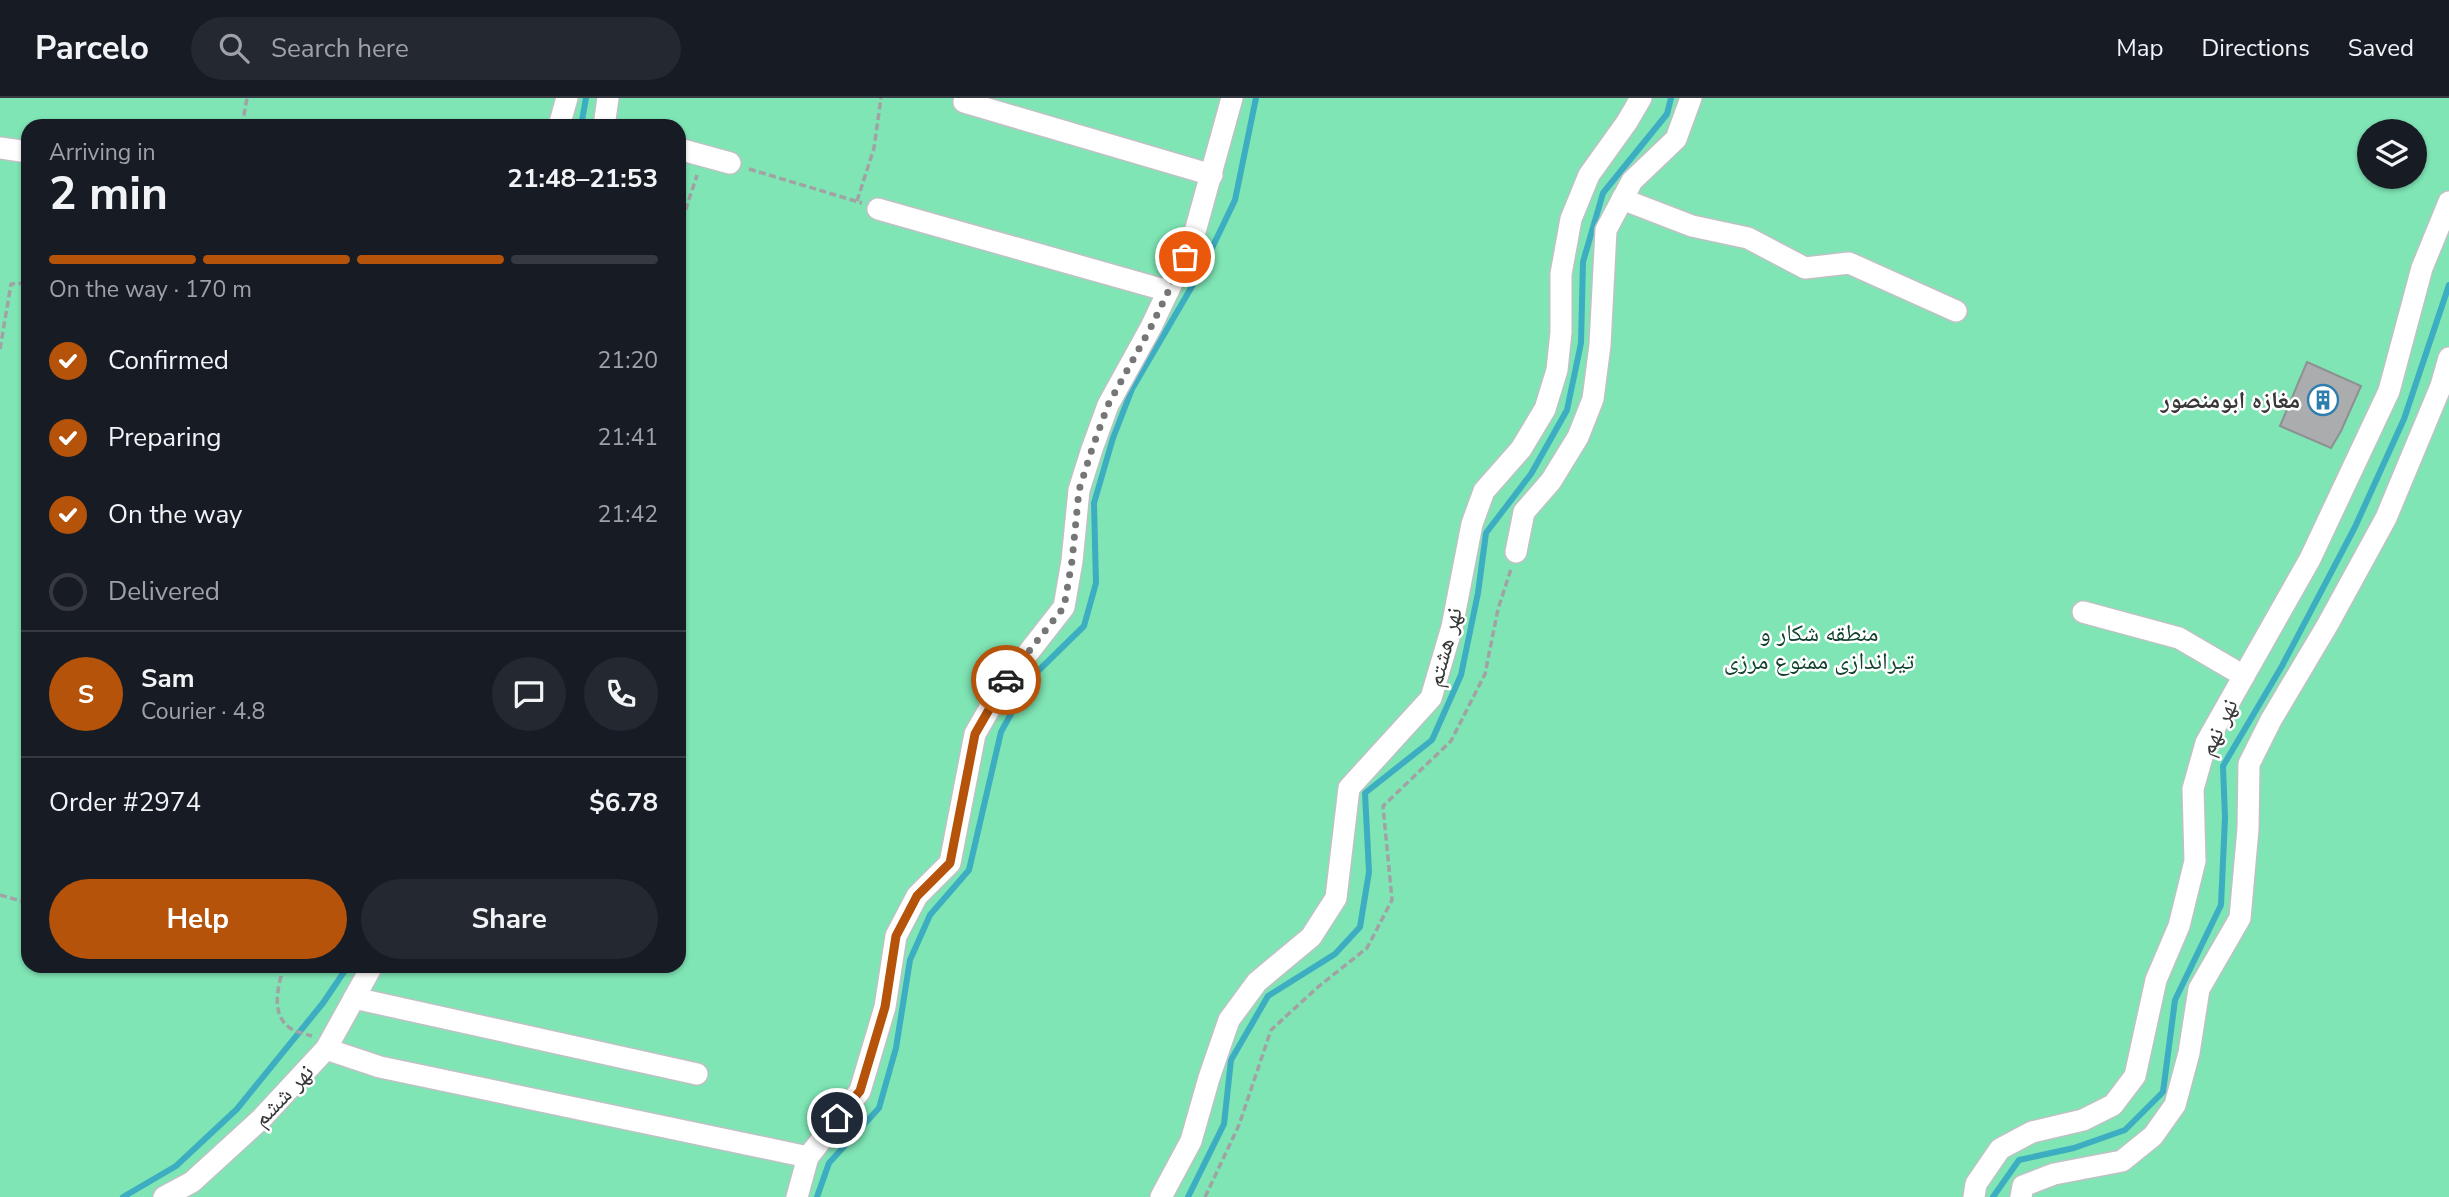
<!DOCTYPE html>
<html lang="en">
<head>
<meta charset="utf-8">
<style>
	:root { --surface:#171b24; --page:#242831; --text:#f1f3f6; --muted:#9ea1a6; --line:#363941; --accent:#b45309 }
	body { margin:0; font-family:"Nunito Sans","Noto Naskh Arabic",sans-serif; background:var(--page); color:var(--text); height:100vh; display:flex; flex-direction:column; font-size:26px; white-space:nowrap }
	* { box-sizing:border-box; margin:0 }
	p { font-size:23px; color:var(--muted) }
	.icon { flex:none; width:38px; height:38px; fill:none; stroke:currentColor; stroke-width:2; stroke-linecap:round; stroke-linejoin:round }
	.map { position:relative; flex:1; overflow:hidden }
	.side { position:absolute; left:21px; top:21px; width:665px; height:854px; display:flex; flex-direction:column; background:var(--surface); border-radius:21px; box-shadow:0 2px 5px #0004 }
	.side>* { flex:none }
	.tools { position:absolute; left:2357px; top:21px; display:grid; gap:14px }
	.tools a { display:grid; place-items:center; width:70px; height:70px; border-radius:50%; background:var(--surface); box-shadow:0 2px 5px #0004; font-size:35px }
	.pin { position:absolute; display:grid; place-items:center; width:60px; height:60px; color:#fff; margin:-30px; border:4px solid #fff; border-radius:50%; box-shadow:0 2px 7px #0007 }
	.courier { position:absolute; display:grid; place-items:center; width:70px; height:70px; margin:-35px; border:5px solid #b45309; border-radius:50%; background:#fff; color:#222; box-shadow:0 2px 9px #0007 }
	.headline em { font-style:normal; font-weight:700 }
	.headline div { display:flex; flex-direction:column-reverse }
	.headline { display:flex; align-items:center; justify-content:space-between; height:119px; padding:0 28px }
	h1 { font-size:46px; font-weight:700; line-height:52px }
	.bar { display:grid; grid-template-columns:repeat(4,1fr); gap:10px 7px; align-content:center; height:84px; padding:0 28px }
	.bar i { height:9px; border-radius:5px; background:var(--line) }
	.bar .current { background:var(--accent) }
	.bar p { grid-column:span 4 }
	.line { display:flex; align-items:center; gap:18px; padding:0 28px; border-top:2px solid var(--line) }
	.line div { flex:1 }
	.round { display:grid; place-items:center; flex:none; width:74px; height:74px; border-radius:37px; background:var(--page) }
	ol { padding:0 28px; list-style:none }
	li { display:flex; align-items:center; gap:21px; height:77px }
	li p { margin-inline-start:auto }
	li .icon { padding:7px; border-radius:50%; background:var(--accent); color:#fff; stroke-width:4 }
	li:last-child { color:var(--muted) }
	li i { width:38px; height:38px; border:4px solid var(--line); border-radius:50% }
	.action { display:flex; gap:14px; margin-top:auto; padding:14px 28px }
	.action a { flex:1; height:80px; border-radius:42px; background:var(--accent); color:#fff; font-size:28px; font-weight:700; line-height:80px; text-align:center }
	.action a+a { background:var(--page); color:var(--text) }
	header { display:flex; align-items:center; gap:42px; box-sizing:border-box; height:98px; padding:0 35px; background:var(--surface); border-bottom:2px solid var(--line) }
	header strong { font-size:33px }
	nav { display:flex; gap:38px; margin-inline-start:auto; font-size:24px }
	.search { width:490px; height:63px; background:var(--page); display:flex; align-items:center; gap:18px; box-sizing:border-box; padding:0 24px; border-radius:38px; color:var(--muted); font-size:26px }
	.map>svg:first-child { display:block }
	.green { fill:#7fe5b5; fill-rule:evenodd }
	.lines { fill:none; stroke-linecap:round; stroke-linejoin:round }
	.stream { stroke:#3dadc1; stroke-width:6 }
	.building { fill:#abacae; stroke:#8e9092; stroke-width:2 }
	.minor-casing { stroke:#c0c1c4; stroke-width:24 }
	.path { stroke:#a1a2a4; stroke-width:3.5; stroke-dasharray:7 3.5; stroke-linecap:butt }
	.minor { stroke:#fff; stroke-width:21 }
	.done { stroke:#767678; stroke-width:7; stroke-dasharray:0 12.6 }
	.route { stroke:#b45309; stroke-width:9 }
	.labels { text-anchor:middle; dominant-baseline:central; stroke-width:5; stroke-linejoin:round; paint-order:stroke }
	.poi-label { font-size:24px; font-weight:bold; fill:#383839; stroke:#fff; text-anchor:end }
	.park-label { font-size:24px; fill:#11422e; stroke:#fff }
	.street-label { font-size:24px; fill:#383839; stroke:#fff }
</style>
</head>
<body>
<header>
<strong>Parcelo</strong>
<div class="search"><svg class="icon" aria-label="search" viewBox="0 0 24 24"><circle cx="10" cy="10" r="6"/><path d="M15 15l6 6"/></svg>Search here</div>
<nav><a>Map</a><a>Directions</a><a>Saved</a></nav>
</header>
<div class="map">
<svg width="2449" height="1099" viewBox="0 0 2449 1099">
	<rect width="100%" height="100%" fill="#e8eaec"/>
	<path class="green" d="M0 0H2449V1099H0ZM28 28H679V868H28ZM2370 33H2415V79H2370Z"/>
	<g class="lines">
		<g class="stream">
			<path d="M581 28 586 0"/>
			<path d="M123 1099 176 1068 237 1011 323 905 348 868"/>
			<path d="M817 1099 829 1065 879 1010 896 950 910 862 930 817 969 772 1001 634 1031 580 1084 528 1096 485 1094 405 1113 340 1132 291 1201 173 1235 102 1256 0"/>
			<path d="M1188 1099 1224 1026 1231 962 1268 898 1335 856 1360 829 1369 774 1365 695 1432 642 1461 577 1478 495 1486 435 1531 376 1567 312 1581 245 1583 164 1603 95 1667 16 1671 0"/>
			<path d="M1993 1099 2019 1062 2074 1050 2125 1032 2163 994 2175 902 2221 807 2225 720 2223 668 2282 568 2355 429 2404 321 2449 187"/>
		</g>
	</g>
	<path class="building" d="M2307 264 2361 288 2341 333 2331 350 2280 328Z"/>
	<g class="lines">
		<g class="minor-casing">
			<g id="minor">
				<path d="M964 4 1212 77"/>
				<path d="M559 28 567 0"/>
				<path d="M604 28 608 0"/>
				<path d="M0 50 28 54"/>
				<path d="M679 51 730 65"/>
				<path d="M1622 101 1692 128 1748 140 1805 170 1849 165 1956 213"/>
				<path d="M878 111 1168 193"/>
				<path d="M1516 454 1524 414 1551 383 1578 339 1593 301 1600 247 1606 132 1632 83 1676 41 1691 0"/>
				<path d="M2083 514 2179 540 2244 578"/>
				<path d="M354 900 697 976"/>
				<path d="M326 951 380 969 808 1059"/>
				<path d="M164 1099 192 1084 261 1021 326 951 372 868"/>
				<path d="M797 1099 808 1059 860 993 885 909 896 838 917 798 950 765 975 636 1003 587 1064 509 1072 463 1079 392 1092 351 1108 307 1151 229 1193 141 1232 0"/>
				<path d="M1161 1099 1191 1043 1209 980 1229 922 1257 884 1311 839 1336 800 1349 690 1431 600 1452 529 1472 426 1484 393 1521 351 1545 311 1557 272 1561 234V176L1571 121 1589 77 1627 24 1641 0"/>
				<path d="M1974 1099 1976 1086 2000 1051 2032 1034 2083 1022 2113 1007 2135 978 2156 882 2179 828 2195 763 2193 691 2206 645 2310 461 2389 293 2422 170 2449 104"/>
				<path d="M2021 1099 2023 1088 2054 1076 2122 1063 2153 1038 2175 1007 2189 955 2199 891 2240 820 2248 731 2249 666 2271 622 2328 526 2386 420 2441 288 2449 260"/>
			</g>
		</g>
		<g class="path">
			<path d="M242 28 247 0"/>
			<path d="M749 71 862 105"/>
			<path d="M857 103 874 50 881 0"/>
			<path d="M679 132 697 77"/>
			<path d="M0 251 11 186 28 185"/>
			<path d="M0 797 28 805"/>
			<path d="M284 868C278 888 270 916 290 930 296 934 305 936 312 938"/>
			<path d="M1205 1099 1239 1027 1271 932 1318 889 1367 850 1392 802 1383 708 1451 643 1485 576 1498 511 1511 471"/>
		</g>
		<use href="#minor" class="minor"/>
	</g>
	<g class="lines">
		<path class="done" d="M1006 582 1064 509 1072 463 1079 392 1092 351 1108 307 1151 229 1185 159"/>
		<path class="route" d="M837 1020 860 993 885 909 896 838 917 798 950 765 975 636 1006 582"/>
	</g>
	<defs>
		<g id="building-ring" transform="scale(1.575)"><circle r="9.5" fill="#fff" stroke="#2e7daf" stroke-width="1.5"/><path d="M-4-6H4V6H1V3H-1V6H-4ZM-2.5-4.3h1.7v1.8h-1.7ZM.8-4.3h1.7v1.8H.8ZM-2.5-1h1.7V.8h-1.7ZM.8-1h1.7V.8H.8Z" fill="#2e7daf"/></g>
	</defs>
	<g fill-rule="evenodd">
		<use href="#building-ring" x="2323" y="302"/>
	</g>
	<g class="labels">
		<g class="poi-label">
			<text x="2300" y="302">مغازه ابومنصور</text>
		</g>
		<g class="park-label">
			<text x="1819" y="535">منطقه شکار و<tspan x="1819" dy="28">تیراندازی ممنوع مرزی</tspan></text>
		</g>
		<g class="street-label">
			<text transform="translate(1444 549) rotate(-75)">نهر هشتم</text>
			<text transform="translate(2218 629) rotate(-64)">نهر نهم</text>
			<text transform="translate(283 997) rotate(-46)">نهر ششم</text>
		</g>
	</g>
</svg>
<div class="tools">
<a><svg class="icon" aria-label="layers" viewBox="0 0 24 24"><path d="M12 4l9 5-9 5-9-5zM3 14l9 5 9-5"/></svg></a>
</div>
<div class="pin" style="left:1185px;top:159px;background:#ea580c"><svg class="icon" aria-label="bag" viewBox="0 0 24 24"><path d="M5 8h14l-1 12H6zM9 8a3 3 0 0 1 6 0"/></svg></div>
<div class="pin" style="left:837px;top:1020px;background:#1f2937"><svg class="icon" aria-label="home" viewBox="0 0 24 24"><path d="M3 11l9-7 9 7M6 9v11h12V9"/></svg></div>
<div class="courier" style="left:1006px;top:582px"><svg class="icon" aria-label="car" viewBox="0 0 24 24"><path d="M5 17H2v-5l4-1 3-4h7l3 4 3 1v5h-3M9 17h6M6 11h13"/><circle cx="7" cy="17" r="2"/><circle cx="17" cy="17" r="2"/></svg></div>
<section class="side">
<div class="headline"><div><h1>2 min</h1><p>Arriving in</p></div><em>21:48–21:53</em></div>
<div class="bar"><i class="current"></i><i class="current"></i><i class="current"></i><i></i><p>On the way · 170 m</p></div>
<ol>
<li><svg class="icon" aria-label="check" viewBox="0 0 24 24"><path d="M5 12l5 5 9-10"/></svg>Confirmed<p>21:20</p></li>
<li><svg class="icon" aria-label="check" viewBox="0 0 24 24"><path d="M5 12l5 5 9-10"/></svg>Preparing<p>21:41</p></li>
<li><svg class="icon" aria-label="check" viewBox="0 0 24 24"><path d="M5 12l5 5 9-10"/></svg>On the way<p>21:42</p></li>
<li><i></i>Delivered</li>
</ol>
<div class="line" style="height:126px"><b class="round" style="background:var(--accent);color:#fff">S</b><div><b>Sam</b><p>Courier · 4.8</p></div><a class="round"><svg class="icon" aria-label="chat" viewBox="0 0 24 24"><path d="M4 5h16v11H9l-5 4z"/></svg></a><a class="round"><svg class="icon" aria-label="phone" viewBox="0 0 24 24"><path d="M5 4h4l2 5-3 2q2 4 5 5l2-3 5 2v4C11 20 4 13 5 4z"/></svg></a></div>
<div class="line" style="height:91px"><div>Order #2974</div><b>$6.78</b></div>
<div class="action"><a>Help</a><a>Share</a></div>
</section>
</div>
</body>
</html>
